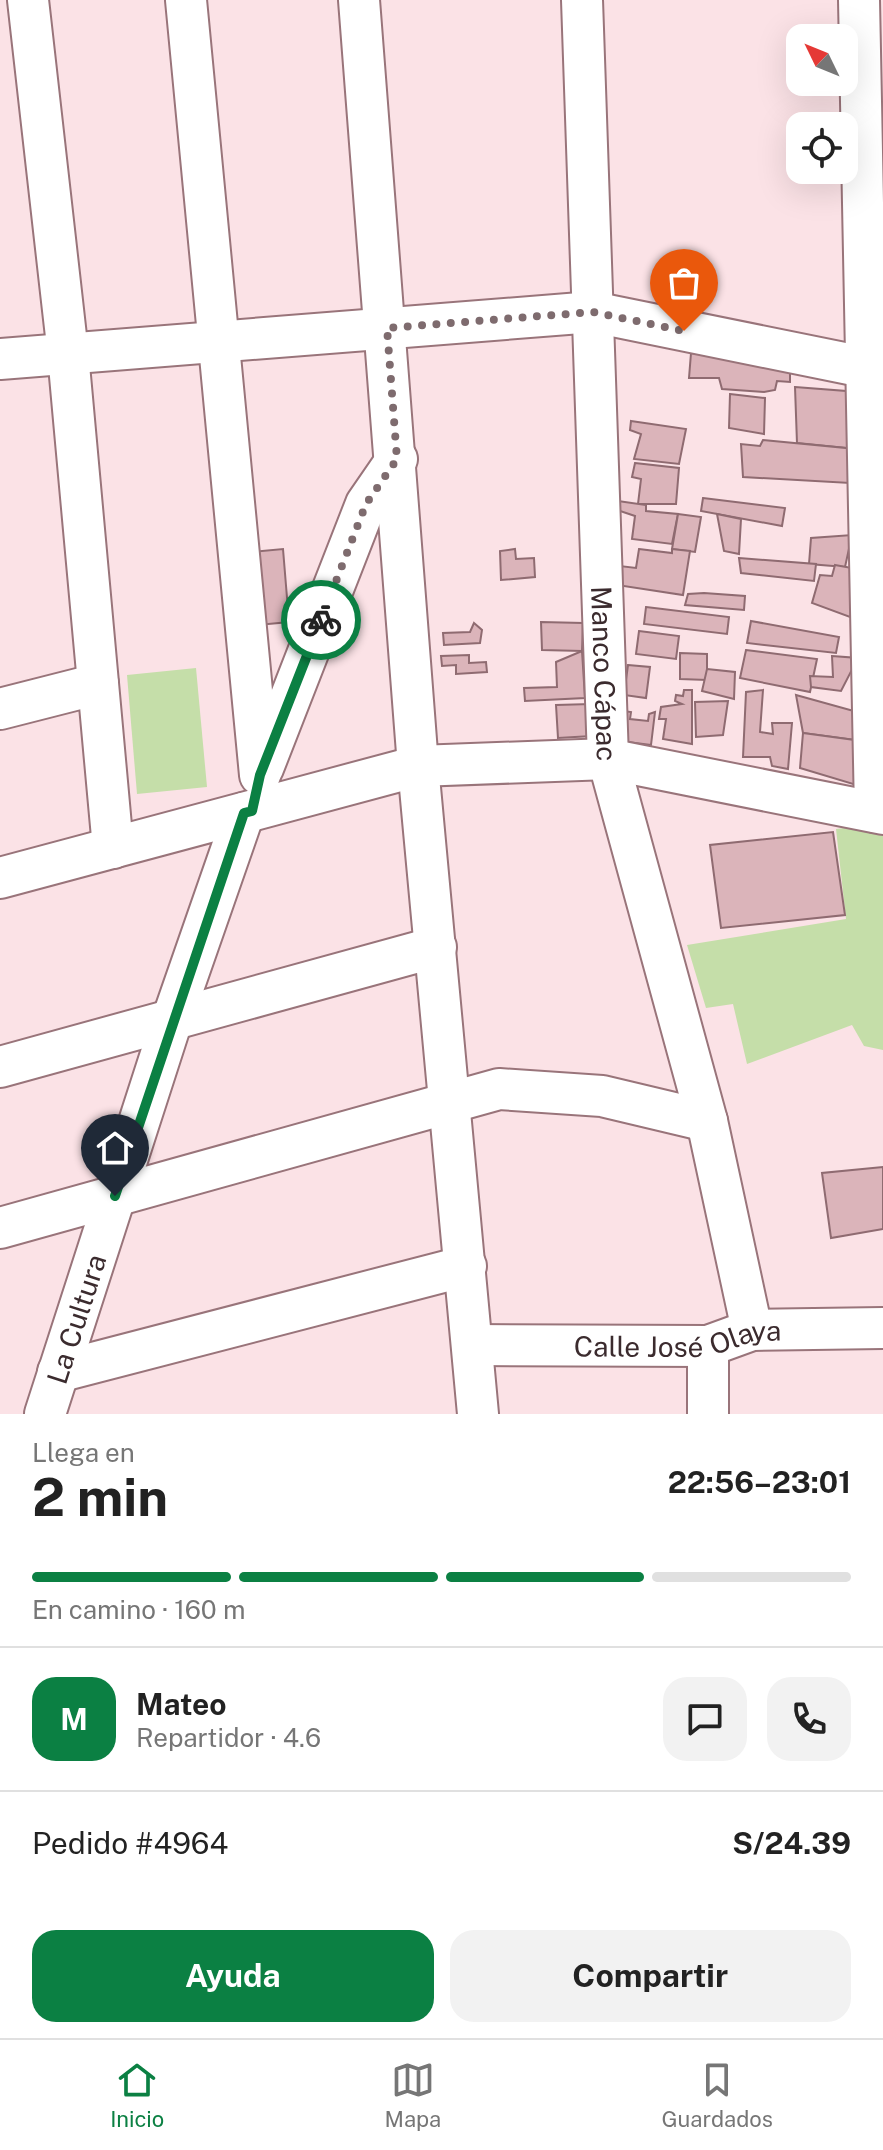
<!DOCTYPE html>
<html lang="es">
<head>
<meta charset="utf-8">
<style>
	:root { --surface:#fff; --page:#f2f2f2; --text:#222; --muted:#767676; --line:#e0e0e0; --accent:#0b8043 }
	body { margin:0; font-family:"Public Sans",sans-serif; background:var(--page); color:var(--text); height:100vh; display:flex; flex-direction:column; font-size:30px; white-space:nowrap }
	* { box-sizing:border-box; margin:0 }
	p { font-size:26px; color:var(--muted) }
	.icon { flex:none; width:44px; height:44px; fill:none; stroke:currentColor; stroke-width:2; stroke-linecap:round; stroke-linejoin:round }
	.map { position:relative; height:1414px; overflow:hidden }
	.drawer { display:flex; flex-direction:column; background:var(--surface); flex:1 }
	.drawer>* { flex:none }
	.needle { width:52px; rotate:313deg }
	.fabs { position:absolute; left:786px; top:24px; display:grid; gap:16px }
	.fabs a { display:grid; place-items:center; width:72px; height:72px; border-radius:16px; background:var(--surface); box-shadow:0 8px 32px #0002; font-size:40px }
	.pin { position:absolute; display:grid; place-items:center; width:68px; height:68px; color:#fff; margin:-82px -34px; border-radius:50% 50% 50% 0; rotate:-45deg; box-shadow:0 0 8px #0007 }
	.pin .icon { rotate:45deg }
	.courier { position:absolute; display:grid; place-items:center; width:80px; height:80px; margin:-40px; border:6px solid #0b8043; border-radius:50%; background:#fff; color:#222; box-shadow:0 2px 10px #0007 }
	.overview em { font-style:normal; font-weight:700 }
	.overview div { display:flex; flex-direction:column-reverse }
	.overview { display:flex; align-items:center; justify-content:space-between; height:136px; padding:0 32px }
	h1 { font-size:52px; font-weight:700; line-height:60px }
	.bar { display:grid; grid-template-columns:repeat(4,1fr); gap:12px 8px; align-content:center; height:96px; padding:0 32px }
	.bar i { height:10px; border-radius:6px; background:var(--line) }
	.bar .current { background:var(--accent) }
	.bar p { grid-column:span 4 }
	.line { display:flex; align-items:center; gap:20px; padding:0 32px; border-top:2px solid var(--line) }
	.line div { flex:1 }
	.round { display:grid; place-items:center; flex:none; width:84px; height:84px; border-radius:24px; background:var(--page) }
	.button { display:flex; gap:16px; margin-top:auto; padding:16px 32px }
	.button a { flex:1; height:92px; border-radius:24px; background:var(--accent); color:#fff; font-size:32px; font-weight:700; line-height:92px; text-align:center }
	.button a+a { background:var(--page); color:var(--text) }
	.menu { display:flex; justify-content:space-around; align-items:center; height:112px; border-top:2px solid var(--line); background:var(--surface); font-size:22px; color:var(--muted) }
	.menu a { display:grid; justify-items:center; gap:4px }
	.menu .current { color:var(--accent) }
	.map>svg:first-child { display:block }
	.green { fill:#c5dea9 }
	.building { fill:#dbb4ba; stroke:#8f6b71; stroke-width:2 }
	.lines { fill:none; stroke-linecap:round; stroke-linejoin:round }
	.minor-casing { stroke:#99747a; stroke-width:44 }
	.minor { stroke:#fff; stroke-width:40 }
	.done { stroke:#7e6b6e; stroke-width:8; stroke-dasharray:0 14.4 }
	.route { stroke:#0b8043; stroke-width:10 }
	.labels { text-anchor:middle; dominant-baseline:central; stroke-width:6; stroke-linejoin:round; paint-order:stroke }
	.street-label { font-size:28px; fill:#3b2b2e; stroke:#fff }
</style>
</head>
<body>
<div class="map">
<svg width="883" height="1414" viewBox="0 0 883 1414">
	<rect width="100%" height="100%" fill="#fbe2e6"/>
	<g class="green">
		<path d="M196 668 207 787 137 794 127 675Z"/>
		<path d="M852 827 883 833V1050L864 1046 852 1025 747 1064 733 1004 706 1008 687 945 846 919 836 829Z"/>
	</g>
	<g class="building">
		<path d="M691 353 790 361V382L777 381 775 390 764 392 722 389 719 378H689Z"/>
		<path d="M795 387 859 392 856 449 797 443Z"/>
		<path d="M730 394 765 398 764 434 729 428Z"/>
		<path d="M631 421 686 429 679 464 634 459 641 434 630 430Z"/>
		<path d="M763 440 856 449 850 483 743 477 741 444 760 446Z"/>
		<path d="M635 463 679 468 676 504H638L641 479 632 477Z"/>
		<path d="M703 498 785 508 782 526 701 511Z"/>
		<path d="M618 501 646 505V511L678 514 672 544 632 539 635 516 614 509Z"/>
		<path d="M678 514 701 517 695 552 672 549Z"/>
		<path d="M717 514 741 519 739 554 724 551Z"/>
		<path d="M852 535 845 567 809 564 811 538Z"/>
		<path d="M283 549 289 622 258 625 251 552Z"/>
		<path d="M515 549 516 559 534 558 535 577 501 580 500 551Z"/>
		<path d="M639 549 672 553V549L690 551 683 595 617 585 620 566 636 568Z"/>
		<path d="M739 558 816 564 814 581 741 573Z"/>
		<path d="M835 565 863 570 850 617 812 603 820 575 832 576Z"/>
		<path d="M704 593 745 596 744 610 685 605 688 594Z"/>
		<path d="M646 607 729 617 727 634 644 624Z"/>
		<path d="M751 621 839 637 836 653 747 643Z"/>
		<path d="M541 622 583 623 582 651 542 650Z"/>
		<path d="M474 623 482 630 480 643 444 645 443 633 470 632Z"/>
		<path d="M639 631 679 636 676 659 636 654Z"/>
		<path d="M746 650 817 659 810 692 740 678Z"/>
		<path d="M582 651 585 698 525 701 524 688 557 687 556 662Z"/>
		<path d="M680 653 707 654V680L680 679Z"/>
		<path d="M469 655V663L486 662 487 672 456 674V665L442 666 441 656Z"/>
		<path d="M832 656 858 658 841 691 811 687 810 676 833 677Z"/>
		<path d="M628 665 650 667 646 698 624 695Z"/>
		<path d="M707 669 735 672 734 699 702 691Z"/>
		<path d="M684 690H692V744L663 739 666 719H659L661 707 682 704 675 701 676 695 683 696Z"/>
		<path d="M763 690 760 732 773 734 772 723H792L788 769 772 766 770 757H743L746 692Z"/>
		<path d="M796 695 861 713 862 741 803 733Z"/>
		<path d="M728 701 723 735 696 737 695 702Z"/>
		<path d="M591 704 592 736 558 738 556 705Z"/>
		<path d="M623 711 631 712 630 719 648 721 649 714 655 712 651 745 620 741Z"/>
		<path d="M803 733 862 741 863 787 800 768Z"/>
		<path d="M833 832 845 915 721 928 710 845Z"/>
		<path d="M883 1167V1229L831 1238 822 1173Z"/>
	</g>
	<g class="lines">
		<g class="minor-casing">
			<g id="minor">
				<path d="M28 0 68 354 113 848"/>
				<path d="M186 0 260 775"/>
				<path d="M359 0 418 766 478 1414"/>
				<path id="s1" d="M582 0 608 759 707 1121 752 1330"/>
				<path d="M859 0 875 812"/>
				<path d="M0 359 593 312 883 371"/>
				<path d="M0 709 98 684"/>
				<path d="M263 768 366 504 397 459"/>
				<path d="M0 878 418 766 608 759 883 814"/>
				<path d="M0 1067 436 947"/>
				<path d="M0 1228 499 1089 602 1096 707 1121"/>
				<path id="s2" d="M473 1345 708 1346 752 1330 883 1328"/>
				<path d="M708 1346V1414"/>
				<path d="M58 1372 466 1266"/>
				<path id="s3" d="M45 1414 172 1020 244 813"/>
			</g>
		</g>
		<use href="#minor" class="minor"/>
	</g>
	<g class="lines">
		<path class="done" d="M321 620 366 504 397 459 387 328 593 312 684 331"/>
		<path class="route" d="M115 1196 244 813 252 811 260 775 321 620"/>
	</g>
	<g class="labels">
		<g class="street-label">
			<text stroke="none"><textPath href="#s1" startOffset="674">Manco Cápac</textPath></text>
			<text stroke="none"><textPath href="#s3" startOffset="100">La Cultura</textPath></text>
			<text stroke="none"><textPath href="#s2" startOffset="206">Calle José Olaya</textPath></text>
		</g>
	</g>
</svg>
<div class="fabs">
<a><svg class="needle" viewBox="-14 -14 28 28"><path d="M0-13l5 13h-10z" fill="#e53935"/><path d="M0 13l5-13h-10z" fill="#767676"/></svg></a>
<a><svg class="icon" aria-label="locate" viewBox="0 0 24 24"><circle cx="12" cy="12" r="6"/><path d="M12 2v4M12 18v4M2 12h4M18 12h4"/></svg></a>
</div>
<div class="pin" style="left:684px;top:331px;background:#ea580c"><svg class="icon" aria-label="bag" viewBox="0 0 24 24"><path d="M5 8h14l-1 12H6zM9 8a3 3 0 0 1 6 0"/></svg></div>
<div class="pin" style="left:115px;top:1196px;background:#1f2937"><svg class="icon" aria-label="home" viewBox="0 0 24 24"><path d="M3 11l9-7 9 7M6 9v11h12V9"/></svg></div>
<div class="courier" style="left:321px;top:620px"><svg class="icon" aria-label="bike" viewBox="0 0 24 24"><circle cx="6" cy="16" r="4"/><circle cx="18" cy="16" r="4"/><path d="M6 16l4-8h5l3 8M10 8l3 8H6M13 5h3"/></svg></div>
</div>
<section class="drawer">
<div class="overview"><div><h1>2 min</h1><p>Llega en</p></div><em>22:56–23:01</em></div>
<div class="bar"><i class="current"></i><i class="current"></i><i class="current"></i><i></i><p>En camino · 160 m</p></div>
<div class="line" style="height:144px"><b class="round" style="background:var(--accent);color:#fff">M</b><div><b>Mateo</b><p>Repartidor · 4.6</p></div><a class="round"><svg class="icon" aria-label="chat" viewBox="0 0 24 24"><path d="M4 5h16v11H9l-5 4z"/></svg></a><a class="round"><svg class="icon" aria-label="phone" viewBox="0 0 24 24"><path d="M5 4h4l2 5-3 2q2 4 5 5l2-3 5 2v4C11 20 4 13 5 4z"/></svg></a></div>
<div class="line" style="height:104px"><div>Pedido #4964</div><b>S/24.39</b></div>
<div class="button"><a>Ayuda</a><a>Compartir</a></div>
</section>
<nav class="menu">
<a class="current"><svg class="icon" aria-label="home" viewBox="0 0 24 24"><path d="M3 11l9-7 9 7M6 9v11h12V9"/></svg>Inicio</a>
<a><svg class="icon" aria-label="map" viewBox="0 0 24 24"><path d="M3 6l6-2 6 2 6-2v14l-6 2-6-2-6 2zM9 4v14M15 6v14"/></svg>Mapa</a>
<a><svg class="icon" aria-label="saved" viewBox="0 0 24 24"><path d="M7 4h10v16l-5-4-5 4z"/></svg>Guardados</a>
</nav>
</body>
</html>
